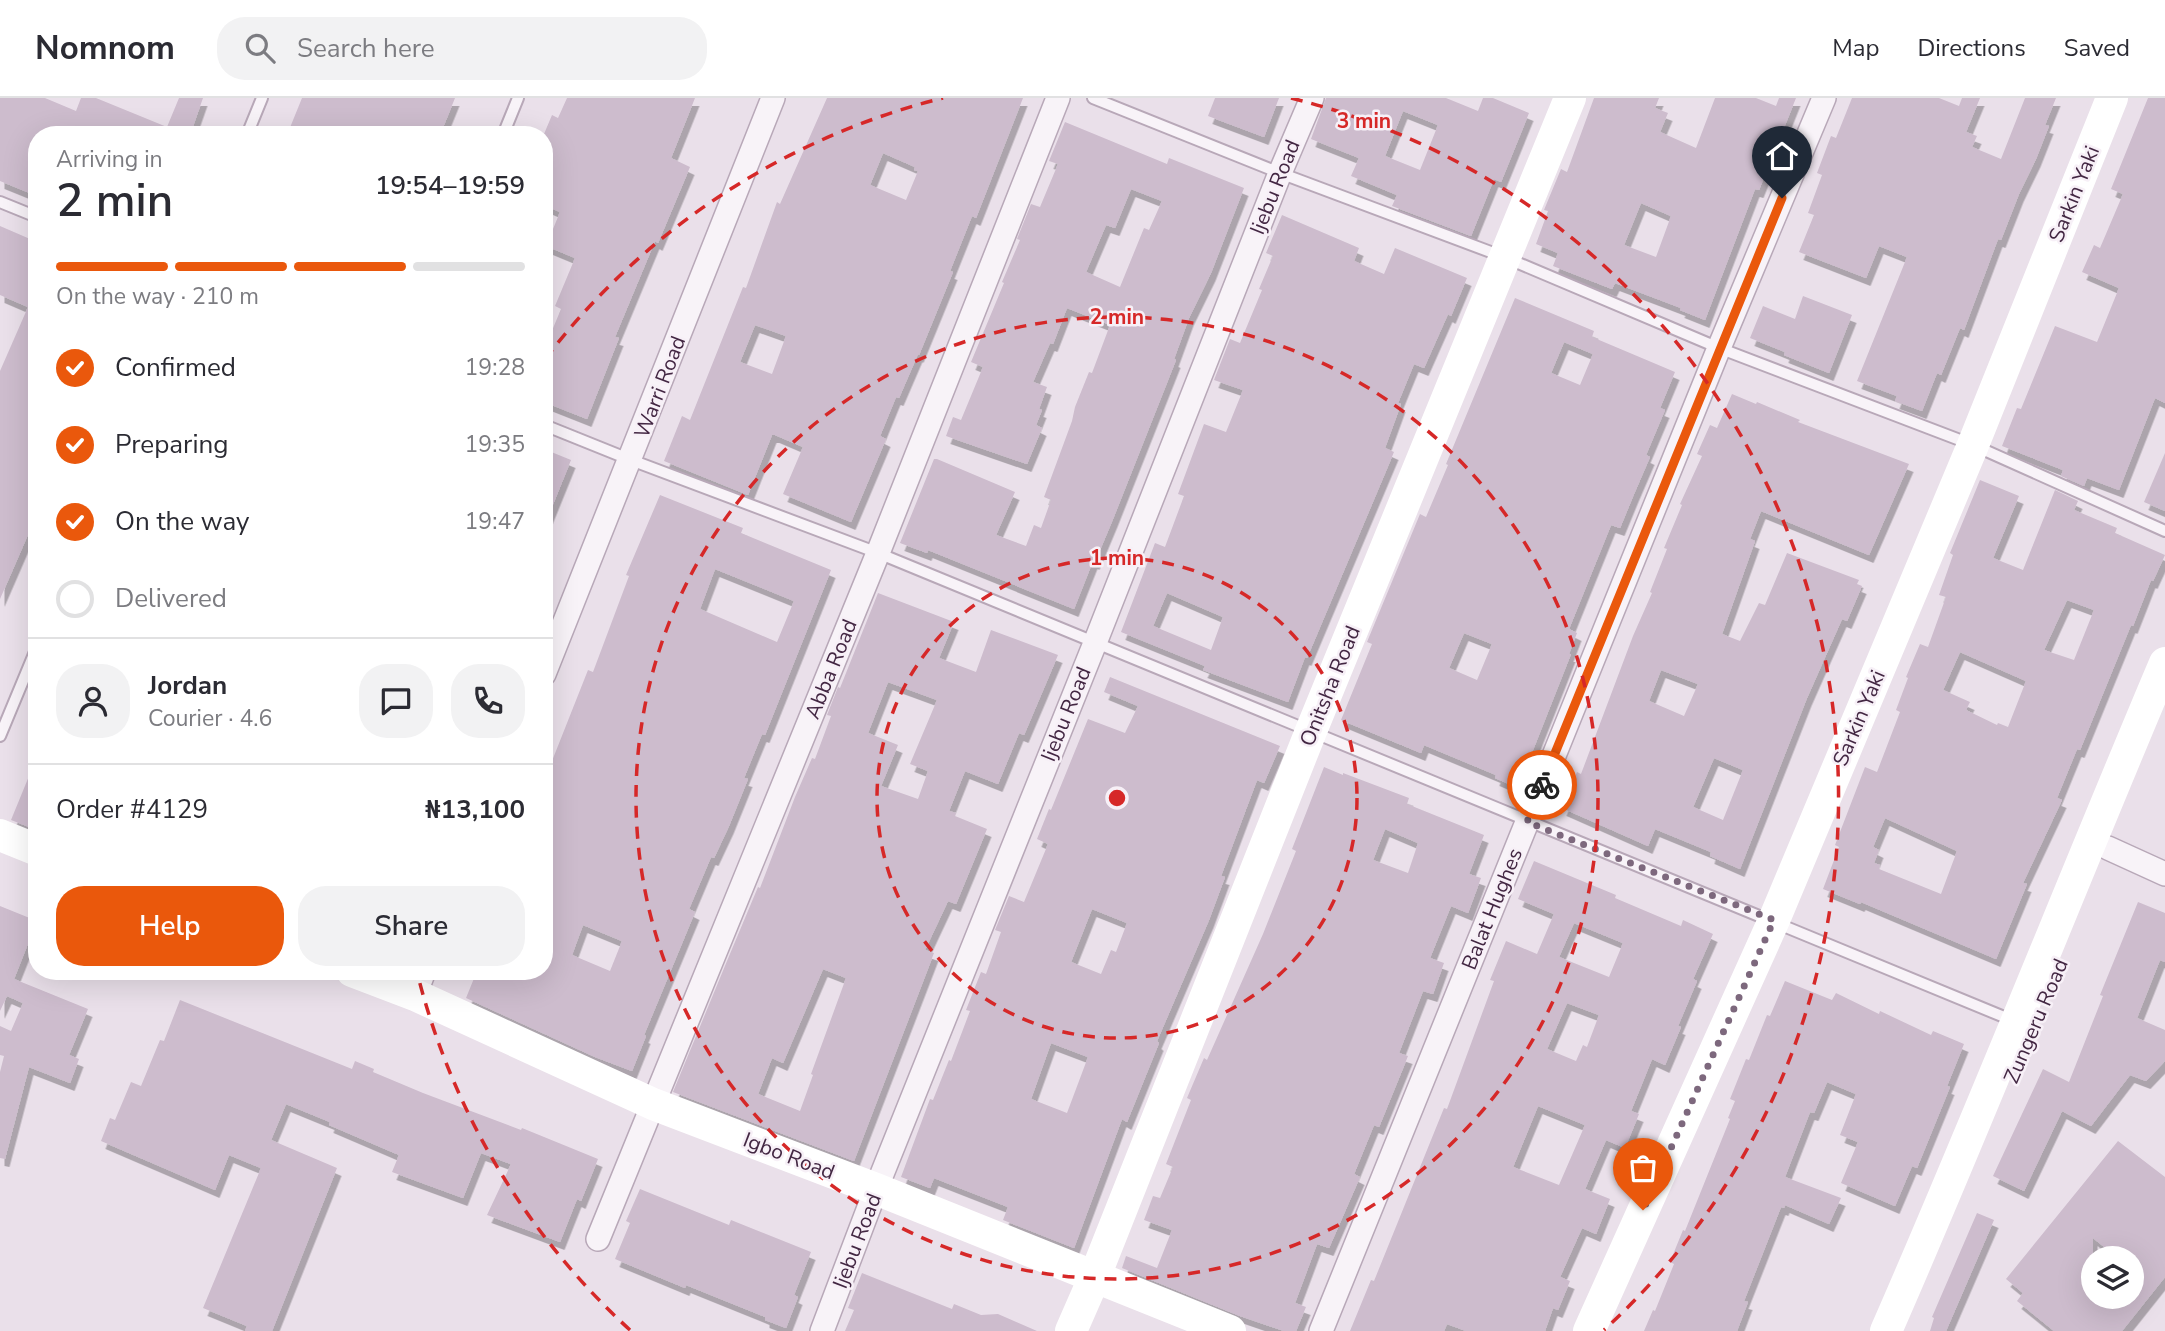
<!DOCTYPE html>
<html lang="en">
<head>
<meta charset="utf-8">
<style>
	:root { --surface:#fff; --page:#f2f2f3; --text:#2b2b33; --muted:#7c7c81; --line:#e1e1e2; --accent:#ea580c }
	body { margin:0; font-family:"Nunito Sans",sans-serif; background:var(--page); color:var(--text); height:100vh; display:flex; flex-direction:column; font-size:26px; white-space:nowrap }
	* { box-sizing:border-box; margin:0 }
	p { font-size:23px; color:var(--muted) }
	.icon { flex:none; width:38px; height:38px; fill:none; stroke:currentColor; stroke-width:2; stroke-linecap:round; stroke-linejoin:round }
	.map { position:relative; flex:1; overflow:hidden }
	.side { position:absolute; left:28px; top:28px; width:525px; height:854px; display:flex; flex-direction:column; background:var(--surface); border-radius:28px; box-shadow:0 7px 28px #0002 }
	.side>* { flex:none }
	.controls { position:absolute; left:2081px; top:1148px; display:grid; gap:14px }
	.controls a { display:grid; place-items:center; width:63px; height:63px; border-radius:50%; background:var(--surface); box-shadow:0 7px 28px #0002; font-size:35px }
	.pin { position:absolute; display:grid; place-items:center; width:60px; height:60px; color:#fff; margin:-72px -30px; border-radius:50% 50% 50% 0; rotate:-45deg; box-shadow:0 0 7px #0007 }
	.pin .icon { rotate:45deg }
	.courier { position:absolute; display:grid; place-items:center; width:70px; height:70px; margin:-35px; border:5px solid #ea580c; border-radius:50%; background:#fff; color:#222; box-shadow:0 2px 9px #0007 }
	.head em { font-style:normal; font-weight:600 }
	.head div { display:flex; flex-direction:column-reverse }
	.head { display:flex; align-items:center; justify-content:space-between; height:119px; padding:0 28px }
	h1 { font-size:46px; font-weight:600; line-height:52px }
	.bar { display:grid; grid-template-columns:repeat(4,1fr); gap:10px 7px; align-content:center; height:84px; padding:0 28px }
	.bar i { height:9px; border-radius:5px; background:var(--line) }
	.bar .on { background:var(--accent) }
	.bar p { grid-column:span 4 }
	.line { display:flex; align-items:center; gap:18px; padding:0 28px; border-top:2px solid var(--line) }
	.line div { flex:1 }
	.round { display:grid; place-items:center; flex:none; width:74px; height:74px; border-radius:28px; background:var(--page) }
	ol { padding:0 28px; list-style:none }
	li { display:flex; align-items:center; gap:21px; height:77px }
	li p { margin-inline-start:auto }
	li .icon { padding:7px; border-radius:50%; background:var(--accent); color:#fff; stroke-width:4 }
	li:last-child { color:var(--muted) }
	li i { width:38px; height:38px; border:4px solid var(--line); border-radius:50% }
	.primary-button { display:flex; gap:14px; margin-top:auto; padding:14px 28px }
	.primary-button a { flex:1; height:80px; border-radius:28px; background:var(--accent); color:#fff; font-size:28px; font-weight:600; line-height:80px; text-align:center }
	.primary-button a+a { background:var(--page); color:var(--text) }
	header { display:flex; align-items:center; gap:42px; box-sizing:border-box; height:98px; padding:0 35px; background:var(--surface); border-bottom:2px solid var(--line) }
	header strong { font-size:33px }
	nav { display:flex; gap:38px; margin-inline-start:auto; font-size:24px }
	.search { width:490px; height:63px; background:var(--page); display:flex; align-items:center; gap:18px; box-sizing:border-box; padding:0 24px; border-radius:28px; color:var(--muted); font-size:26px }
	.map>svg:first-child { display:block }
	.building { fill:#cdbccd; fill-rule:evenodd; filter:url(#shadow) }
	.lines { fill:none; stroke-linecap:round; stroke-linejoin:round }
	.lane-casing { stroke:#b8a8b8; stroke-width:14 }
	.street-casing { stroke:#b8a8b8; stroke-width:26 }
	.lane { stroke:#f8f3f8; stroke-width:10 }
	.street { stroke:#f8f3f8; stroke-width:23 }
	.secondary { stroke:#fff; stroke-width:32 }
	.done { stroke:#7d687d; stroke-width:7; stroke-dasharray:0 12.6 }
	.route { stroke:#ea580c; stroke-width:9 }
	.ring { fill:none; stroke:#d62828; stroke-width:3.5; stroke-dasharray:12 9 }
	.labels { text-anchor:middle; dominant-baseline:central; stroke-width:5; stroke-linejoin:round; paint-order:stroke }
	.street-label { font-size:21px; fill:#432743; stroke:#f7f0f7 }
	.centre { fill:#d62828; stroke:#f7f0f7; stroke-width:3.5 }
	.ring-label { font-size:21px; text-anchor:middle; font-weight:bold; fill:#d62828; stroke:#f7f0f7; stroke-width:5; stroke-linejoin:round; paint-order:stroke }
</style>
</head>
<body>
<header>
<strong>Nomnom</strong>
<div class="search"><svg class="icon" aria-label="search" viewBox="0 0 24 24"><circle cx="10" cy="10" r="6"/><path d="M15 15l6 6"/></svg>Search here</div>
<nav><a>Map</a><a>Directions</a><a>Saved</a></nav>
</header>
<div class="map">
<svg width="2165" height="1233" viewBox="0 0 2165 1233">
	<defs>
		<filter id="shadow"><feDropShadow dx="4.5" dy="8" stdDeviation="0" flood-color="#0004"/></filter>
	</defs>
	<rect width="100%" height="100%" fill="#eae0ea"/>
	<g class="building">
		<path d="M0 0H45L76 13 81 0H96L167 29 179 0H203L190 37H37V98L0 83Z"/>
		<path d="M302 0H455L440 37H287Z"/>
		<path d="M567 0H695L671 60 690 69 658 145 655 143 615 239 619 240 587 321 544 304V252L561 211 555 208 575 160 546 148 560 114 544 107V36L552 17 558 20Z"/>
		<path d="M827 0H1023L976 120 972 118 950 173 953 174 919 257 918 256 899 300 896 299 880 338 886 341 851 424 783 396 803 349 775 337H772L748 397 664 363 682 318 690 322 743 189 746 190 777 104 780 106ZM883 55 915 69 914 72 918 73 906 102 870 87ZM755 227 786 238 772 276 740 264Z"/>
		<path d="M1215 0H1279L1264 39 1208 18Z"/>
		<path d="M1326 0H1446L1478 13 1483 0H1493L1529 15 1501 84 1494 81 1471 138 1392 108 1397 97 1351 78 1359 60 1311 41ZM1403 13 1438 27 1420 72 1385 58Z"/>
		<path d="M1594 0H1659L1655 10 1668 15 1660 34 1696 50 1715 0H1756L1776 8 1779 0H1796L1759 92 1755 91 1705 222 1680 212 1681 210 1615 185 1612 191 1553 168 1558 155 1536 146 1548 113 1544 112 1561 71 1567 74ZM1641 105 1671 118 1656 159 1624 147Z"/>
		<path d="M1852 0H1939L1959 8 1962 0H1980L1966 34 1977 38 1972 49 2001 61 2025 0H2056L2045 27 2049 28 2036 61 2019 96 2001 142 1998 141 1964 232 1960 230 1941 277 1937 275 1922 313 1895 303 1897 298 1857 283 1907 159 1879 148 1866 180 1799 154 1814 117 1808 115 1822 77 1817 75 1831 38 1836 40Z"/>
		<path d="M2148 0H2165V305L2155 300 2119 392 2087 380 2084 388 2061 378 2063 372 2002 348 2017 310 2021 311 2055 228 2097 244 2119 190 2082 174 2094 147 2100 150 2123 96 2111 91Z"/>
		<path d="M1065 24 1167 66 1169 60 1244 90 1211 175 1189 220 1174 261 1176 262 1113 421 1095 464 1093 463 1074 511 928 452 927 455 900 445 934 361H937L1015 394 996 437 1026 448 1034 427 1041 430 1051 402 1044 399 1072 323 1075 309 1089 274 1092 275 1110 227 1067 210 1053 246 1050 245 1033 284 1047 289 1039 311 1042 312 1036 327 1042 330 1027 366 946 338 953 319 961 322 983 269 971 264 1004 185 1002 184 1020 142 1017 141 1031 106 1040 109 1058 66 1049 63ZM1131 91 1162 103 1149 132 1144 130 1120 189 1086 174 1106 127 1115 130Z"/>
		<path d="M1282 117 1359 150 1354 163 1384 176 1395 150 1467 180 1451 218 1448 216 1424 270 1414 266 1398 305 1401 306 1385 350 1394 354 1307 560 1305 559 1288 604 1203 572 1205 568 1121 534 1155 445 1165 449 1184 398 1178 396 1204 326 1226 334 1243 292 1214 282 1230 241 1240 245 1262 192 1259 191 1273 158 1266 155ZM1167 495 1223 519 1211 552 1153 528Z"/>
		<path d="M0 128 37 144V416L0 501V273L28 209 0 197Z"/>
		<path d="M1803 198 1852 217 1829 275 1784 257 1785 254 1750 240 1763 208 1795 221Z"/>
		<path d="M1515 200 1594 233 1592 239 1675 274 1660 310 1665 312 1646 357 1650 359 1634 396 1620 430 1611 427 1569 531 1577 535 1569 556H1571L1518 690 1495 680 1496 677 1424 647 1421 655 1341 622 1372 546 1367 544 1420 416 1426 419 1448 367 1446 366ZM1564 244 1593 256 1580 287 1551 275ZM1464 535 1492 546 1477 582 1449 570Z"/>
		<path d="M1732 296 1756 306 1757 304 1800 322 1798 324 1909 366 1869 457 1761 413 1750 441 1755 443 1722 536 1740 543 1759 505 1765 507 1787 455 1859 482 1857 486 1862 488 1847 523 1842 521 1807 600 1740 771 1710 758 1711 754 1655 731 1648 748 1562 710 1577 674 1581 676 1633 538 1652 495 1650 494 1667 451 1664 450 1682 407 1680 406 1702 358 1697 356 1710 327 1717 330ZM1661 572 1698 586 1684 618 1649 603ZM1714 660 1743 672 1723 722 1693 709Z"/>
		<path d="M544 351 571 362 545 426H544Z"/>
		<path d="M2165 355V413L2144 404Z"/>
		<path d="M1980 382 2019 398 1993 460 2023 472 2055 392 2078 403 2074 412 2117 430 2115 435 2165 457 2153 483 2151 482 2133 528 2131 527 2080 652 2077 651 2057 700 2062 702 2023 785 2027 786 1996 861 1861 804 1860 806 1823 791 1839 749 1835 747 1865 669 1877 674 1900 614 1896 612 1908 580 1906 579 1920 546 1928 549 1946 499 1939 497 1953 457 1950 455ZM2067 502 2094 512 2074 562 2044 552ZM1960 554 2026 583 2008 629 1998 625 1997 627 1966 612 1970 604 1943 592ZM1885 720 1957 753 1941 796 1879 771 1880 767 1874 765 1879 752 1873 749Z"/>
		<path d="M660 397 743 430 741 435 831 472 765 637 762 636 744 680 748 681 729 728 714 760 711 759 689 811 695 814 644 937 646 938 632 973 595 959 466 900 477 873H544V660L552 663 588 572 593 574 629 478 626 477ZM715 471 794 503 777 544 700 511ZM583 827 622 843 610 873 572 857Z"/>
		<path d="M878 495 954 524 939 560 976 574 991 532 1058 557 1024 637 1019 635 998 686 965 673 949 713 956 715 955 718 987 731 956 806 948 803 925 852 934 855 854 1063 673 994 727 863 758 789 760 790 795 699 812 660 815 661 831 618 827 617 838 589 840 590ZM888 584 937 602 910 666 928 673 918 701 881 688 898 647 868 635ZM823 871 846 880 811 976 813 977 800 1013 758 996 772 960 783 965Z"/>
		<path d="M1110 579 1280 648 1264 685 1257 682 1221 778 1225 779 1209 822 1157 943 1159 945 1127 1024 1122 1021 1074 1150 1003 1122 1008 1109 934 1080 930 1090 901 1079 930 1001 933 1002 949 962 951 963 970 913 966 912 981 874 986 876 1001 834 995 832 1009 798 1024 804 1048 746 1037 741 1049 711 1051 712 1088 621 1125 635 1138 608 1104 594ZM1092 811 1127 825 1116 854 1111 852 1101 876 1071 864ZM1051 945 1088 959 1067 1015 1031 1001Z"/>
		<path d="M36 661H37V732L11 722Z"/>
		<path d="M1324 669 1343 677V675L1409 700 1407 706 1484 737 1469 776 1481 780 1468 815 1451 808 1430 860 1444 865 1433 896 1423 893 1399 955 1408 958 1379 1029 1374 1027 1354 1076 1360 1079 1329 1150 1317 1146 1295 1205 1306 1209 1296 1233H1284L1240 1218 1122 1170 1126 1158 1157 1170 1172 1132 1144 1122 1153 1098 1160 1100 1173 1069 1166 1066 1191 1002 1187 1000 1204 960 1207 962 1263 836 1296 753 1292 751ZM1385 731 1418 745 1408 775 1373 762Z"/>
		<path d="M1534 763 1616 797 1615 800 1681 828 1683 822 1713 836 1693 881 1697 883 1678 928 1681 929 1665 967 1652 961 1631 1013 1639 1016 1625 1050 1606 1042 1585 1091 1610 1101 1596 1136 1582 1130 1560 1179 1570 1183 1558 1212 1553 1210 1545 1233H1466L1447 1226 1444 1233H1350L1371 1182 1374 1183 1444 1010 1447 1011 1494 883 1490 882 1506 843 1537 856 1554 816 1518 801ZM1574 825 1623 845 1609 879 1559 859ZM1567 905 1599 917 1587 949 1583 947 1576 963 1547 951ZM1538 1008 1585 1027 1559 1087 1513 1069Z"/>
		<path d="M2138 804 2165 815V864L2160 862 2137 920 2165 932V963L2146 983 2130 977 2091 1028 2062 1013 2024 1093 1993 1078 2043 971 2069 984 2103 898 2100 897Z"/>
		<path d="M0 808 37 823 14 881 88 911 69 957 79 961 70 985 29 969 5 1061 0 1060V974L4 958 0 957V928L11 933 23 905 7 898 0 913Z"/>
		<path d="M1785 883 1832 902 1836 895 1879 916 1880 913 1931 937 1933 933 1964 946 1947 988 1950 989 1917 1070 1912 1068 1895 1108 1841 1085 1858 1044 1840 1037 1856 996 1827 984 1814 1015 1810 1014 1785 1079 1841 1100 1829 1126 1785 1107 1784 1110 1781 1109 1744 1203 1748 1204 1737 1233H1644L1653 1212 1655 1213 1674 1166 1670 1164 1683 1132 1685 1133 1730 1021 1728 1020 1735 1003 1730 1001 1746 961 1749 962 1767 917 1770 918Z"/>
		<path d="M180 902 352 971 355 963 374 971 373 974 423 995 521 1032 522 1030 598 1061 581 1103 577 1101 560 1144 487 1117 511 1066 481 1055 463 1100 392 1074 399 1057 329 1027 330 1024 286 1006 271 1042 337 1070 272 1233H245L247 1228 203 1210 261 1070 229 1057 215 1092 101 1043 110 1020 115 1022 131 984 141 988 160 942 164 943Z"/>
		<path d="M2118 1043 2165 1079V1179L2122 1233H2054L2017 1203 2023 1195 2006 1181ZM2093 1140 2118 1160H2132V1199H2093Z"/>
		<path d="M640 1091 729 1127 731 1122 811 1154 794 1197 798 1199 786 1230 765 1222V1219L686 1187 685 1190 615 1161 630 1125 626 1123Z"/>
		<path d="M1977 1115 1994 1122 1946 1233H1930L1934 1220 1932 1219Z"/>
		<path d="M862 1175 952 1211 954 1206 981 1217 998 1216 1037 1233H845L854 1212 848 1210Z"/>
	</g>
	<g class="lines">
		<g class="lane-casing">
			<g id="lane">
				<path d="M1093 0 1280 75 1504 159 1719 250 1973 347 2165 433"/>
				<path d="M247 37 262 0"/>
				<path d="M503 37 518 0"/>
				<path d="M0 104 37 119"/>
				<path d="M544 327 631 362 878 455 2014 923"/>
				<path d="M0 638 37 549"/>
			</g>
		</g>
		<g class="street-casing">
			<g id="street">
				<path d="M544 576 773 0"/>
				<path d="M2108 750 2165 776"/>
				<path d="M415 897 424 873"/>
				<path d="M598 1141 878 455 1058 0"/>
				<path d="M822 1233 876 1091 1095 545 1280 75 1312 0"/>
				<path d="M1321 1233 1719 250 1824 0"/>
			</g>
		</g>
		<use href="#lane" class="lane"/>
		<use href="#street" class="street"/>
		<g class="secondary">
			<path d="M0 737 37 752"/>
			<path d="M352 873 415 897 653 1006 876 1091 1230 1233"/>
			<path d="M1071 1233 1095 1178 1311 633 1570 0"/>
			<path d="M1589 1233 1774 822 1973 347 2112 0"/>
			<path d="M1886 1233C1983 1012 2071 787 2165 565"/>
		</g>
	</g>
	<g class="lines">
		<path class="done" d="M1542 687 1527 724 1774 822 1643 1112"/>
		<path class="route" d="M1542 687 1782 100"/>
	</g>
	<g class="ring">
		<circle cx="1117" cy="700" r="240"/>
		<circle cx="1117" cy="700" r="481"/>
		<path d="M630 1232A721 721 0 0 1 417 874M545 261A721 721 0 0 1 943 0M1291 0A721 721 0 0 1 1604 1232"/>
	</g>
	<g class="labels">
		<g class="street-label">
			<text transform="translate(1275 89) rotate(-68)">Ijebu Road</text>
			<text transform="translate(2074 96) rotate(-68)">Sarkin Yaki</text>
			<text transform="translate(660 289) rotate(-69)">Warri Road</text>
			<text transform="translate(831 571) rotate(-68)">Abba Road</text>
			<text transform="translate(1330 588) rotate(-68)">Onitsha Road</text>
			<text transform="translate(1066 616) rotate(-68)">Ijebu Road</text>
			<text transform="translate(1859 620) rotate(-67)">Sarkin Yaki</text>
			<text transform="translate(1492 811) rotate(-68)">Balat Hughes</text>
			<text transform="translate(2036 923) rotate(-67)">Zungeru Road</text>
			<text transform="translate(789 1058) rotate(21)">Igbo Road</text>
			<text transform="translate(857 1143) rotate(-69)">Ijebu Road</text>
		</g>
	</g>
	<circle cx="1117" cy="700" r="10" class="centre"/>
	<g class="ring-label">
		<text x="1364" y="30">3 min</text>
		<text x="1117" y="226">2 min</text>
		<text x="1117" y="467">1 min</text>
	</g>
</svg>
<div class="controls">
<a><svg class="icon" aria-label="layers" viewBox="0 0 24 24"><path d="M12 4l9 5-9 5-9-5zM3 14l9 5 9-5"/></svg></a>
</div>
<div class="pin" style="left:1643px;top:1112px;background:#ea580c"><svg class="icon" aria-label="bag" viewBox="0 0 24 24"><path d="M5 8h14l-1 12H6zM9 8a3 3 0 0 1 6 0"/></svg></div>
<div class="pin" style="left:1782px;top:100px;background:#1f2937"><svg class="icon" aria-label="home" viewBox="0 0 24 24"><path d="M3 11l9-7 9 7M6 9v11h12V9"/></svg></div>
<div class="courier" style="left:1542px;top:687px"><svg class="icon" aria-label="bike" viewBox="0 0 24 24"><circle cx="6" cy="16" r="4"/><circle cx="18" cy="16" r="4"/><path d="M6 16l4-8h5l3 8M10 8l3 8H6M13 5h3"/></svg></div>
<section class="side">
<div class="head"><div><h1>2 min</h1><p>Arriving in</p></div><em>19:54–19:59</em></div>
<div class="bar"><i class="on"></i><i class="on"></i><i class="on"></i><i></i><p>On the way · 210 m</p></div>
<ol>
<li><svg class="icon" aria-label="check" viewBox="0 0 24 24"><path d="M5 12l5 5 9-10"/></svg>Confirmed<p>19:28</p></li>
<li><svg class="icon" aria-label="check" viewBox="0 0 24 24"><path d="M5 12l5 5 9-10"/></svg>Preparing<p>19:35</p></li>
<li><svg class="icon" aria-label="check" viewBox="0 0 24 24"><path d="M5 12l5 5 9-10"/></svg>On the way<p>19:47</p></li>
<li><i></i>Delivered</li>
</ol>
<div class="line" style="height:126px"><a class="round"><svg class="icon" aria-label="person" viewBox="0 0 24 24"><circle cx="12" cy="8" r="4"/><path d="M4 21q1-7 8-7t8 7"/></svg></a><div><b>Jordan</b><p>Courier · 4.6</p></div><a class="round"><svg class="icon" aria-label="chat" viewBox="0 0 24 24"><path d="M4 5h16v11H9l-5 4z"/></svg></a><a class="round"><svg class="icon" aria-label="phone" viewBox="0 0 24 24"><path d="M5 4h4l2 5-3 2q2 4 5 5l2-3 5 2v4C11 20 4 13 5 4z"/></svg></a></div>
<div class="line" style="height:91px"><div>Order #4129</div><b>₦13,100</b></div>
<div class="primary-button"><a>Help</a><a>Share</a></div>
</section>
</div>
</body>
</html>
